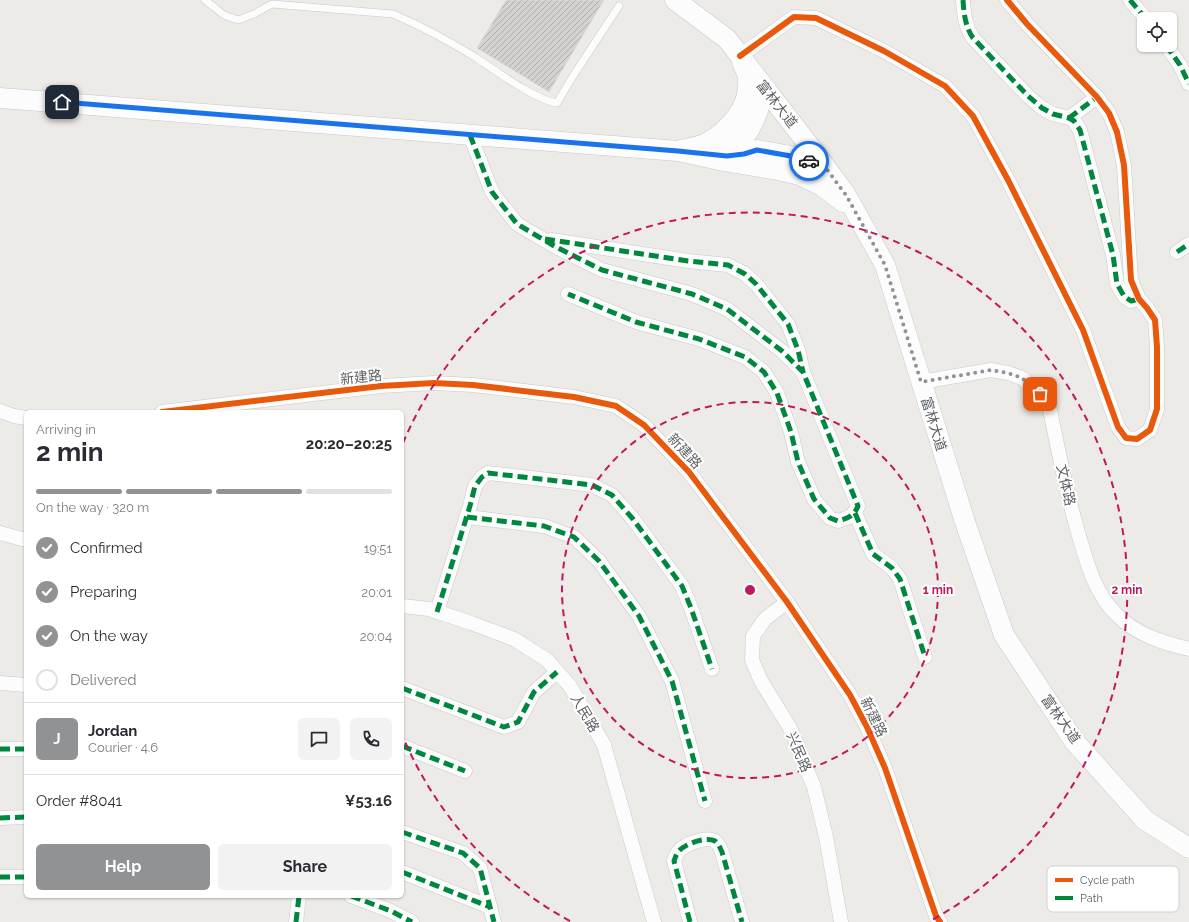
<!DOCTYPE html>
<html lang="en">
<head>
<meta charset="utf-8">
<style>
	:root { --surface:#fff; --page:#f2f2f3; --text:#2b2b33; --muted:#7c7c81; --line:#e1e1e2; --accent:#909293 }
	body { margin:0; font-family:Raleway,"Noto Sans SC",sans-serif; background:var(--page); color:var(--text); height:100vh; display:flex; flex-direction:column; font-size:15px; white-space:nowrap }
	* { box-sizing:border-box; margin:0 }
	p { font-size:13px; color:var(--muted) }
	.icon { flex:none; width:22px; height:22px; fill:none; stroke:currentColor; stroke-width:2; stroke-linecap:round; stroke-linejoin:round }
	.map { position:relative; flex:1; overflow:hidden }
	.details { position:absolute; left:24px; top:410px; width:380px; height:488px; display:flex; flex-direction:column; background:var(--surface); border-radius:6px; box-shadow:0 1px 3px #0004 }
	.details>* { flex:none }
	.controls { position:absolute; left:1137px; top:12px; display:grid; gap:8px }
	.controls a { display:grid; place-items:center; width:40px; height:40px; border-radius:6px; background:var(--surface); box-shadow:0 1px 3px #0004; font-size:20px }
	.pin { position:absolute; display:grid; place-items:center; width:34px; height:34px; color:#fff; margin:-17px; border-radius:8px; box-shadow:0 2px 6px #0006 }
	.courier { position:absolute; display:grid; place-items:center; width:40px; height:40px; margin:-20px; border:3px solid #1a73e8; border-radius:50%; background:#fff; color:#222; box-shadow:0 1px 5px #0007 }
	.summary em { font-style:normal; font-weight:700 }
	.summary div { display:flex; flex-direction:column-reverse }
	.summary { display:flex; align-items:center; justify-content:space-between; height:68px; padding:0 12px }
	h1 { font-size:26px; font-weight:700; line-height:30px }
	.bar { display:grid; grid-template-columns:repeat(4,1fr); gap:6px 4px; align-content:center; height:48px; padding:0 12px }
	.bar i { height:5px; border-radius:3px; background:var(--line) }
	.bar .active { background:var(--accent) }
	.bar p { grid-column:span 4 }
	.line { display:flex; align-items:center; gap:10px; padding:0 12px; border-top:1px solid var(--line) }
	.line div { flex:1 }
	.round { display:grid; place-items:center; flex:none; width:42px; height:42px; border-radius:6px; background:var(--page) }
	ol { padding:0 12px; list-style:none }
	li { display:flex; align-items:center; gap:12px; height:44px }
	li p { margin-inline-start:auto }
	li .icon { padding:4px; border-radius:50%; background:var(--accent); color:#fff; stroke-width:4 }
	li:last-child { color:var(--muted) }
	li i { width:22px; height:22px; border:2px solid var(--line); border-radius:50% }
	.primary-button { display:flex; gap:8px; margin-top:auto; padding:8px 12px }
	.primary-button a { flex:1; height:46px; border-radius:6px; background:var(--accent); color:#fff; font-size:16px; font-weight:700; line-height:46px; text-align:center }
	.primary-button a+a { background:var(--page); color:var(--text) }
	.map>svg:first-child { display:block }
	.building { fill:url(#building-hatch); stroke:#dcdad8 }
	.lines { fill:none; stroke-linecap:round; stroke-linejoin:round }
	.service-casing { stroke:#c9c9c8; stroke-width:8 }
	.minor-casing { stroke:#c9c9c8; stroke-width:15 }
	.secondary-casing { stroke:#c7c8c8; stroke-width:21 }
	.service { stroke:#fcfcfc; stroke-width:7 }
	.minor { stroke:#fcfcfc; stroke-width:14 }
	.secondary { stroke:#fcfcfc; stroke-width:20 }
	.quiet { stroke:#00873e; stroke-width:5; stroke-dasharray:10 5; stroke-linecap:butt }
	.cycleway-casing { stroke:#fff; stroke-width:8 }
	.cycleway { stroke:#e8590c; stroke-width:6 }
	.done { stroke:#909293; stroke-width:4; stroke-dasharray:0 7.2 }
	.route { stroke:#1a73e8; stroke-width:5 }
	.ring { fill:none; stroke:#c2185b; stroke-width:2; stroke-dasharray:7 5 }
	.labels { text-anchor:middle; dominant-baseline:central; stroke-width:4; stroke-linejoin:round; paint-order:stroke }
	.street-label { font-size:14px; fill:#5e6265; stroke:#fff }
	.key { fill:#fff; stroke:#cfd0d1; stroke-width:1 }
	.key-label { font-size:11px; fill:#5e6265 }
	.centre { fill:#c2185b; stroke:#fff; stroke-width:2 }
	.ring-label { font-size:12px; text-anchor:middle; font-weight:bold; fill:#c2185b; stroke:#fff; stroke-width:4; stroke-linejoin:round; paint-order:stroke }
</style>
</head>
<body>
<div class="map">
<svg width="1189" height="922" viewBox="0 0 1189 922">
	<defs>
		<pattern id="building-hatch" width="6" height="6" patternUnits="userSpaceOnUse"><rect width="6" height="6" fill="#d4d2d1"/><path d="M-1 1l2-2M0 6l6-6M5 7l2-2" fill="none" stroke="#afaead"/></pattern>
	</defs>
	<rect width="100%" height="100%" fill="#edebe8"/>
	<path class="building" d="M506 0H604L549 92 477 48Z"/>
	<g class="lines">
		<g class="service-casing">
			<path id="service" d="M205 0 224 15 238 20 254 14 272 4 393 14C421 26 449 41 475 57 495 70 535 100 557 103L573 76 619 6"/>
		</g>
		<g class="minor-casing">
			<g id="minor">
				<path d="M963 0C964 14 965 26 973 38L1028 96 1042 108 1053 114 1069 118 1074 121 1080 130 1113 255 1117 284 1124 296 1131 301 1139 299"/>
				<path d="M1130 0 1146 19"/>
				<path d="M1166 45 1180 65 1189 84"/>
				<path d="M740 56 794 17 816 18 884 51 945 86 973 116 1008 180 1083 330 1118 427 1126 438 1137 439 1150 430 1157 409V347L1155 320 1147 308 1139 299 1131 280 1124 165 1117 132 1109 113 1097 97 1027 24 1007 0"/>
				<path d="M1069 118 1097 97"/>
				<path d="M470 135 492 192 517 224 556 247 602 270 692 294 727 309 782 351 803 372 858 506C854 516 848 518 838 521L830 518 814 499 798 462 791 432 777 393 764 372 745 357 699 339 636 322 568 294"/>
				<path d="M551 240 688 261 728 265 745 274 756 284 788 324 798 350 803 371"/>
				<path d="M1177 252 1189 244"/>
				<path d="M921 382 991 370 1008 373 1022 378 1034 388 1046 400 1050 410C1058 450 1066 490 1077 529 1086 559 1093 591 1116 614 1135 634 1163 643 1189 649"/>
				<path d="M0 411 14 416 26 418"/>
				<path d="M162 412 381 386 434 383 473 385 574 397 616 406 644 425 689 472 787 602 850 695 867 727 885 768 936 916 940 922"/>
				<path d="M855 513 873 554 892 568 900 579 925 657"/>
				<path d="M467 517 544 526 574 537 599 561 639 616 672 681 705 801"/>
				<path d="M0 533 26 540"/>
				<path d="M787 602 765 619 753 636 752 660 761 681 790 728 814 787 826 837 841 922"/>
				<path d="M402 606 429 609 471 623 514 639 547 660 570 686 604 745 654 922"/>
				<path d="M437 612 470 506 475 486 482 477 488 473 592 485 612 495 633 519 682 586 691 608 712 669"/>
				<path d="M0 683 26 685"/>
				<path d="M402 688 504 727 518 722 534 692 557 672"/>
				<path d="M402 746 465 771"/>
				<path d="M0 749H26"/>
				<path d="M0 818 26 817"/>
				<path d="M402 832 463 853 480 868 494 922"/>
				<path d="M402 872 490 907"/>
				<path d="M0 877H26"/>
				<path d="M351 896 391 911 412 922"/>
				<path d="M296 922 299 896"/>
				<path d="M690 922 674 861C675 858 676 855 678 852 684 844 706 836 715 841 719 844 720 848 722 852L742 922"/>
			</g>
		</g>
		<g class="secondary-casing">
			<g id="secondary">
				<path d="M675 0 727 39 818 157 846 195 885 265 965 522 1004 635 1074 741 1145 820 1189 848"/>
				<path d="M0 98 678 151 724 161 778 170 800 175 822 186 843 202"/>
				<path d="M681 150C689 148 698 147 705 144 728 132 751 107 748 79 748 73 744 67 742 62"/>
				<path d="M718 153C726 150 734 148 740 142 750 132 758 114 761 100 762 95 762 89 762 84"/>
				<path d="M726 156 744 154 757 150 802 158 825 167"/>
			</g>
		</g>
		<use href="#service" class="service"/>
		<use href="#minor" class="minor"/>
		<use href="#secondary" class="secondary"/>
		<g class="quiet">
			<path d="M963 0C964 14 965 26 973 38L1028 96 1042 108 1053 114 1069 118 1074 121 1080 130 1113 255 1117 284 1124 296 1131 301 1139 299"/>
			<path d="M1130 0 1146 19"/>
			<path d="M1166 45 1180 65 1189 84"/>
			<path d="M1069 118 1097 97"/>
			<path d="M470 135 492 192 517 224 556 247 602 270 692 294 727 309 782 351 803 372 858 506C854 516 848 518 838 521L830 518 814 499 798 462 791 432 777 393 764 372 745 357 699 339 636 322 568 294"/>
			<path d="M545 239 688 261 728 265 745 274 756 284 788 324 798 350 803 372"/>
			<path d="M1177 252 1189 244"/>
			<path d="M855 513 873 554 892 568 900 579 925 657"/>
			<path d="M467 517 544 526 574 537 599 561 639 616 672 681 705 801"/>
			<path d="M437 612 470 506 475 486 482 477 488 473 592 485 612 495 633 519 682 586 691 608 712 669"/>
			<path d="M402 688 504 727 518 722 534 692 557 672"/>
			<path d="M402 746 465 771"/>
			<path d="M0 749H26"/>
			<path d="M0 818 26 817"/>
			<path d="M402 832 463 853 480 868 494 922"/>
			<path d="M402 872 490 907"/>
			<path d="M0 877H26"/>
			<path d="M351 896 391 911 412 922"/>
			<path d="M296 922 299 896"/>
			<path d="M690 922 674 861C675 858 676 855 678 852 684 844 706 836 715 841 719 844 720 848 722 852L742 922"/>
		</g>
		<g class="cycleway-casing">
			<g id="cycleway">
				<path d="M740 56 794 17 816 18 884 51 945 86 973 116 1008 180 1083 330 1118 427 1126 438 1137 439 1150 430 1157 409V347L1155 320 1147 308 1139 299 1131 280 1124 165 1117 132 1109 113 1097 97 1027 24 1007 0"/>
				<path d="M162 412 381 386 434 383 473 385 574 397 616 406 644 425 689 472 787 602 850 695 867 727 885 768 936 916 940 922"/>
			</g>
		</g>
		<use href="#cycleway" class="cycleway"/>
	</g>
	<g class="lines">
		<path class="done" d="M809 161 825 167 846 195 885 265 921 382 991 370 1008 373 1022 378 1040 394"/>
		<path class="route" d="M62 102 678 151 727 156 744 154 757 150 802 158 809 161"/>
	</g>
	<g class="ring">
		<circle cx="750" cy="590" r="188"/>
		<path d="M570 921A377 377 0 0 1 403 737M403 443A377 377 0 1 1 930 921"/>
	</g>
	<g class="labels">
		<g class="street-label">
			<text transform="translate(777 104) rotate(52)">富林大道</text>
			<text transform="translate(361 377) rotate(-6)">新建路</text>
			<text transform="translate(934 424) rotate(73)">富林大道</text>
			<text transform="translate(685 451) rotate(47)">新建路</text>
			<text transform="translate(1066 485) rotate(77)">文体路</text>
			<text transform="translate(585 713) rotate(60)">人民路</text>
			<text transform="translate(874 717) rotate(64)">新建路</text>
			<text transform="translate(1061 719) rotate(55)">富林大道</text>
			<text transform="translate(799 752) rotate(67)">兴民路</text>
		</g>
	</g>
	<rect x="1047" y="866" width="132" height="46" rx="6" class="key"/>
	<rect x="1055" y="878" width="18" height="4" fill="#e8590c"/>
	<rect x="1055" y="896" width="18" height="4" fill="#00873e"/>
	<g class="key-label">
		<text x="1080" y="884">Cycle path</text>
		<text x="1080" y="902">Path</text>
	</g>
	<circle cx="750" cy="590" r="6" class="centre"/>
	<g class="ring-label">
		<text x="938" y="594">1 min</text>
		<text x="1127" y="594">2 min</text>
	</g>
</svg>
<div class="controls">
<a><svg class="icon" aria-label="locate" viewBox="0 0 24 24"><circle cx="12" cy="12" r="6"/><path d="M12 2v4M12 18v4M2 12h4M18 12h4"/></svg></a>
</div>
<div class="pin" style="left:1040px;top:394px;background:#ea580c"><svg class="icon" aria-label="bag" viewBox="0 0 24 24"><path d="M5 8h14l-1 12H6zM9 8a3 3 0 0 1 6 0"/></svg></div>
<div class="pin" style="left:62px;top:102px;background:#1f2937"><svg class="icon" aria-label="home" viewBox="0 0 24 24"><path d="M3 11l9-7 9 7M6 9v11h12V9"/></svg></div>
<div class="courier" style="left:809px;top:161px"><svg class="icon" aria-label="car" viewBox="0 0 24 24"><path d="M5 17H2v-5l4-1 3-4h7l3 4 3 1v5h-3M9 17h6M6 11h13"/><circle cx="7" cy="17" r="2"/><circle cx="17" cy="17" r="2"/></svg></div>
<section class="details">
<div class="summary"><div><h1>2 min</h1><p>Arriving in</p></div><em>20:20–20:25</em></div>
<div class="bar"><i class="active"></i><i class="active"></i><i class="active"></i><i></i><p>On the way · 320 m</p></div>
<ol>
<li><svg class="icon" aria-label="check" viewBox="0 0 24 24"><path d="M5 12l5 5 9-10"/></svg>Confirmed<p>19:51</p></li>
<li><svg class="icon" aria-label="check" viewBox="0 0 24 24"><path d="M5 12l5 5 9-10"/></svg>Preparing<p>20:01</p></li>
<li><svg class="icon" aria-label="check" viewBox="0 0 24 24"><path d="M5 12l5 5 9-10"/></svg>On the way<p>20:04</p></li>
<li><i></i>Delivered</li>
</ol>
<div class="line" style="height:72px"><b class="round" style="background:var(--accent);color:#fff">J</b><div><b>Jordan</b><p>Courier · 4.6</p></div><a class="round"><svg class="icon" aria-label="chat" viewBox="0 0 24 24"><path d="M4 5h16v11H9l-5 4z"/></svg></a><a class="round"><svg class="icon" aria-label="phone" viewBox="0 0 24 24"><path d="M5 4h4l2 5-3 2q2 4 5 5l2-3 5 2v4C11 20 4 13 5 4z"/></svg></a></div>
<div class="line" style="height:52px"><div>Order #8041</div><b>¥53.16</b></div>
<div class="primary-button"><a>Help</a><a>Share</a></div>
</section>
</div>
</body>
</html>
